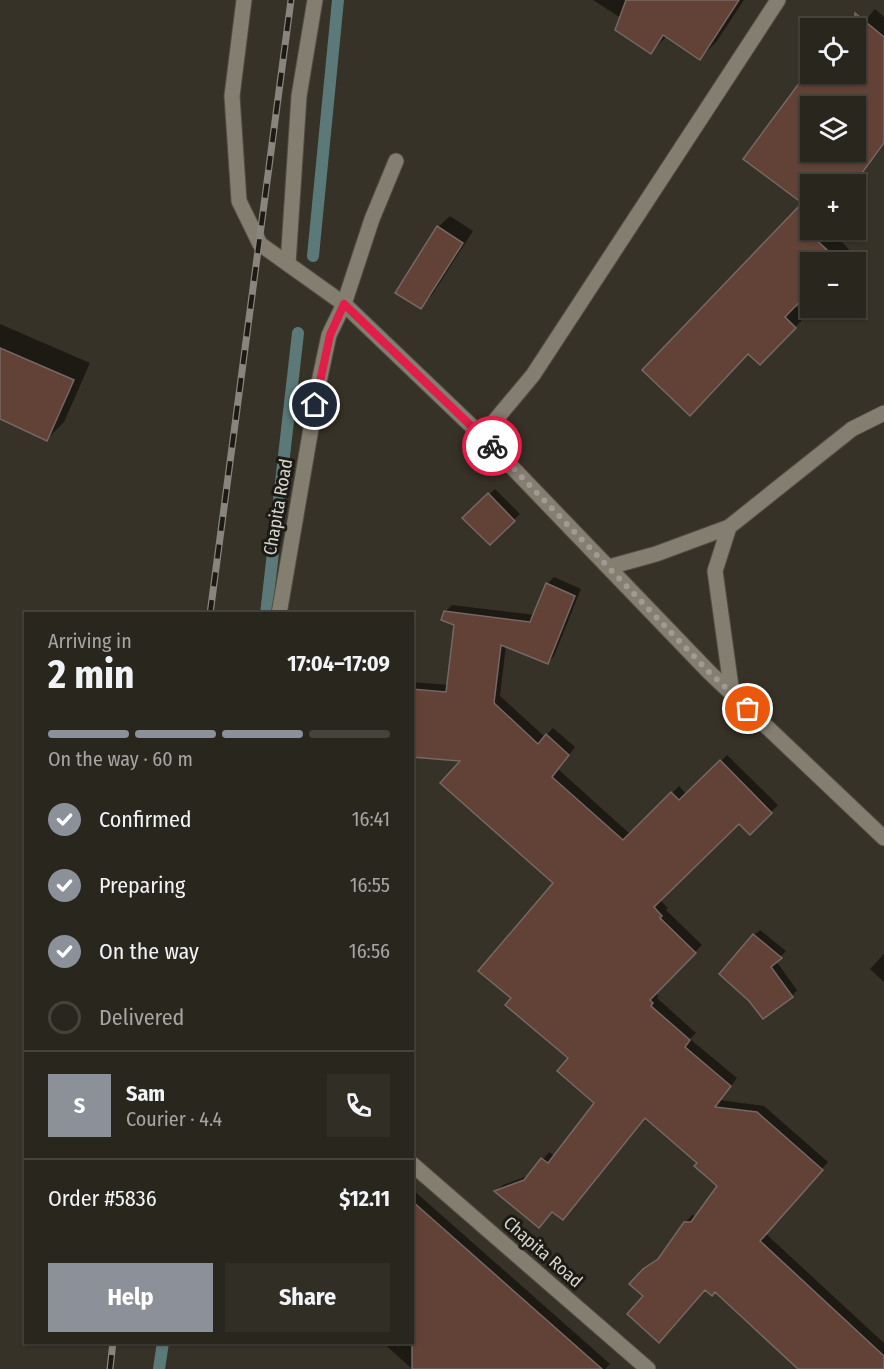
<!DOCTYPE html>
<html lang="en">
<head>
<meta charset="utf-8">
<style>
	:root { --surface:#29261d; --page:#312e26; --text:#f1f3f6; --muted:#a5a5a4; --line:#45433b; --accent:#8c9099 }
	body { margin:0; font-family:"Fira Sans Condensed",sans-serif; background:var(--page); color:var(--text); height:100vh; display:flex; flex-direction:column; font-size:22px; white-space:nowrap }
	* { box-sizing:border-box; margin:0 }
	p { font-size:20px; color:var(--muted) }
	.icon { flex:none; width:33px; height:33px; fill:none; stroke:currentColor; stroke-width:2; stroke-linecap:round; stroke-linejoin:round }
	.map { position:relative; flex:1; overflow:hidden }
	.details { position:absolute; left:24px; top:612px; width:390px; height:732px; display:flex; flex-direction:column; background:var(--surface); border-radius:0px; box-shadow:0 2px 4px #0004,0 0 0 2px var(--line) }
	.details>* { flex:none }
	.fabs { position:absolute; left:800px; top:18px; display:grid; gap:12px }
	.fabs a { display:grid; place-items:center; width:66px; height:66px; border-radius:0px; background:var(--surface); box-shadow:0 2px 4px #0004,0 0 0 2px var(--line); font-size:30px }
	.pin { position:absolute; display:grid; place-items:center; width:51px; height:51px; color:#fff; margin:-26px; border:3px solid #fff; border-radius:50%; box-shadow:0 2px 6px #0007 }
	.courier { position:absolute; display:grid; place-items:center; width:60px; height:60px; margin:-30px; border:4px solid #e11d48; border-radius:50%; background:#fff; color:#222; box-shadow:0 2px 8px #0007 }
	.head em { font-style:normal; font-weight:700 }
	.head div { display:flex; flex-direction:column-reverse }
	.head { display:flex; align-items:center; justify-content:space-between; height:102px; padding:0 24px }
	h1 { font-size:39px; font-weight:700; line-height:45px }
	.bar { display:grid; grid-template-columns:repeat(4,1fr); gap:9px 6px; align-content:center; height:72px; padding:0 24px }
	.bar i { height:8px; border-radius:4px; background:var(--line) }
	.bar .selected { background:var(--accent) }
	.bar p { grid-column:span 4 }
	.line { display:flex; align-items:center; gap:15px; padding:0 24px; border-top:2px solid var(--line) }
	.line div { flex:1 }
	.round { display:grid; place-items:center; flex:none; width:63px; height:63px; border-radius:0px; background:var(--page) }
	ol { padding:0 24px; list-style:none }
	li { display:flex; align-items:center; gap:18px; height:66px }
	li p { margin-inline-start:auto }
	li .icon { padding:6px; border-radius:50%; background:var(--accent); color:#fff; stroke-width:4 }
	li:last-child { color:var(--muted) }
	li i { width:33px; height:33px; border:3px solid var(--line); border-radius:50% }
	.button { display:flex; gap:12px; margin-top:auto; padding:12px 24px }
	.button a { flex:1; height:69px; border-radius:0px; background:var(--accent); color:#fff; font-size:24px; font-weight:700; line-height:69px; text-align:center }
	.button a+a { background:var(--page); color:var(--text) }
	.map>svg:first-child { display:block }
	.shadow { fill:#0007; fill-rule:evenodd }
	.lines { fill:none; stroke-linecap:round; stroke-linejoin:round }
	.stream { stroke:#5b7978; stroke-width:12 }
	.building { fill:#624136; stroke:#766863; stroke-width:1.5; fill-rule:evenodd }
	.lane-casing { stroke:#524d44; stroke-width:17 }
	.street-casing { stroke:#524d44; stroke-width:17 }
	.lane { stroke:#847e71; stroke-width:15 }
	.street { stroke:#847e71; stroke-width:15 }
	.rail-casing { stroke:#89857c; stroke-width:7 }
	.rail { stroke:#1c1a15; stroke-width:4.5; stroke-dasharray:14; stroke-linecap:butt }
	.done { stroke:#9f9b93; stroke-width:6; stroke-dasharray:0 10.8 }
	.route { stroke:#e11d48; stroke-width:8 }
	.labels { text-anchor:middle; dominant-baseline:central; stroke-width:6; stroke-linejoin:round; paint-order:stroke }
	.street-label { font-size:18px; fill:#d7d4cd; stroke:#1c1a15 }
</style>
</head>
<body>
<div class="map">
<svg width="884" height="1369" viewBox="0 0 884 1369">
	<rect width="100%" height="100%" fill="#373227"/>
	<g class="shadow">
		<path d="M593 0H744L717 41 700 58 667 36 651 52 621 18Z"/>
		<path d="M875 9 884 17V145L855 184H810V230H829L849 249 836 262H810V290L795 305 806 316 760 363 804 202 799 101 821 74H855V32ZM810 106H855V152H810Z"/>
		<path d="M450 216 473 231 432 295 421 307 438 227Z"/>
		<path d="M0 324 90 363 64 422 47 439 0 418Z"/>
		<path d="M495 489 520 514 490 543 465 518Z"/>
		<path d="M554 577 581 589 554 656 548 663 506 645 500 696 545 737 553 728 575 747 558 769 630 834 679 786 687 795 727 755 778 805 750 833 739 822 660 900 668 908 666 910 702 945 655 993 659 996 657 998 696 1033 690 1039 737 1078 720 1100 764 1106 828 1162 765 1233 884 1343V1369H800L715 1290 705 1288 645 1296 644 1270 663 1255 685 1223 692 1215 697 1216 719 1186 699 1162 646 1116 539 1226 496 1191 503 1185 530 1175 549 1152 555 1156 596 1103 570 1058 513 997 555 883 463 760 412 755V682L449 685 455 624 445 612 452 605 535 615 547 584Z"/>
		<path d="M760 930 786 951 776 961 797 990 792 996 750 1000 754 935Z"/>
		<path d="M884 954V982L870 969Z"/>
		<path d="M412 1189 610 1364 605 1369H412L382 1342H412Z"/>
	</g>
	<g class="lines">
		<g class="stream">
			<path d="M313 256 338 0"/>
			<path d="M266 614 298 333"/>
			<path d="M159 1369 163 1342"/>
		</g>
	</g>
	<g class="building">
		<path d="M626 0H739L700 60 663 35 651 54 615 30Z"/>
		<path d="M855 13 884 37V143L854 184H810V234L840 262H810V291L785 317 796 328 760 365 748 354 690 416 642 370 802 203 743 159 806 74H855ZM810 106H855V152H810Z"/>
		<path d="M437 226 463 243 421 309 395 293Z"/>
		<path d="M0 348 74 380 47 441 0 419Z"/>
		<path d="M488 493 515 521 490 545 462 518Z"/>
		<path d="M546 583 575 596 548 664 501 645 494 703 538 744 546 734 569 755 552 777 623 840 671 792 679 800 720 760 772 813 750 835 739 824 654 907 662 916 660 918 696 953 650 1000 653 1003 651 1006 690 1040 685 1047 731 1086 715 1107 757 1112 823 1170 760 1241 884 1356V1369H798L715 1292 712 1296 705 1290 659 1343 627 1314 643 1296 629 1284 643 1269 658 1259 684 1222H691L717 1186 694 1166 697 1163 645 1118 563 1220 552 1212 539 1228 494 1191 524 1180 541 1158 548 1163 594 1103 557 1071 568 1058 505 1005 511 998 478 971 553 883 440 783 460 761 412 757V689L446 692 454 625 441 620 444 611 530 622Z"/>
		<path d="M753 934 782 958 771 967 793 997 763 1019 749 1001 719 974Z"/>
		<path d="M412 1201 602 1369H412Z"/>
	</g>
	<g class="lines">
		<g class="lane-casing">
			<g id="lane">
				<path d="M609 567 656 554 729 527"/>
				<path d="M732 694 715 571 729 527 852 429 884 413"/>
			</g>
		</g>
		<g class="street-casing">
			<g id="street">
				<path d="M244 0 232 96 239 201 260 244 344 304 482 436 709 672 884 838"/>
				<path d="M288 264 299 96 315 0"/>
				<path d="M482 436 533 375 778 0"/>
				<path d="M279 614 319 382 329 335 344 304 372 219 396 161"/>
				<path d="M412 1164 648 1369"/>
			</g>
		</g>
		<use href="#lane" class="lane"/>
		<use href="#street" class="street"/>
		<g class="rail-casing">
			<g id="rail">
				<path d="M210 614 291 0"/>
				<path d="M110 1369 113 1342"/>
			</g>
		</g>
		<use href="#rail" class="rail"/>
	</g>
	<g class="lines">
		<path class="done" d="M492 446 709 672 748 709"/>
		<path class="route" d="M315 405 330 335 344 304 492 446"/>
	</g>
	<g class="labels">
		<g class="street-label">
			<text transform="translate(278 507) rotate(-80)">Chapita Road</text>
			<text transform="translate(543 1252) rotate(41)">Chapita Road</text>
		</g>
	</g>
</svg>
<div class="fabs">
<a><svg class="icon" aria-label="locate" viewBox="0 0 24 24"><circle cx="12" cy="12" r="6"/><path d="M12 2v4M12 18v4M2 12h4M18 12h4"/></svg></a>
<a><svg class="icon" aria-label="layers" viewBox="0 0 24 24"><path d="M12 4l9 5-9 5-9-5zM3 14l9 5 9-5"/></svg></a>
<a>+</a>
<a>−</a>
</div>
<div class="pin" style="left:748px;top:709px;background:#ea580c"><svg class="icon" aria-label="bag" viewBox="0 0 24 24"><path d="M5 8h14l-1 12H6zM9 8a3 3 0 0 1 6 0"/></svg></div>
<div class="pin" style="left:315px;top:405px;background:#1f2937"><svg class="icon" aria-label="home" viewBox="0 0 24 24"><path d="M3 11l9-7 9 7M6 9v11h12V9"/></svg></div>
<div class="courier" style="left:492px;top:446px"><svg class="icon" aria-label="bike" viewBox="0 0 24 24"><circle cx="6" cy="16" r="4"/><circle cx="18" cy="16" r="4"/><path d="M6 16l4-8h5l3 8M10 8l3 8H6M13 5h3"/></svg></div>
<section class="details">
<div class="head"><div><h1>2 min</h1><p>Arriving in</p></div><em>17:04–17:09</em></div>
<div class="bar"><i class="selected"></i><i class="selected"></i><i class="selected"></i><i></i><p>On the way · 60 m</p></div>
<ol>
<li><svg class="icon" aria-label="check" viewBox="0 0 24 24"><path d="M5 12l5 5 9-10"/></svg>Confirmed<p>16:41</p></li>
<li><svg class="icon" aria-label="check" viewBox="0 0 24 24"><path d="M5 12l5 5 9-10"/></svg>Preparing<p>16:55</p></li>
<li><svg class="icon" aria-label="check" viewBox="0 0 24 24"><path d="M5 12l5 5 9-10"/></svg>On the way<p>16:56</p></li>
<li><i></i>Delivered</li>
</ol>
<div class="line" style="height:108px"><b class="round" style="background:var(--accent);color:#fff">S</b><div><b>Sam</b><p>Courier · 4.4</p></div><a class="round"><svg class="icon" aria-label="phone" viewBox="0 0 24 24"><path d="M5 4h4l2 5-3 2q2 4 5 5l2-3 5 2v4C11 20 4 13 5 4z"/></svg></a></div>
<div class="line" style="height:78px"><div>Order #5836</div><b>$12.11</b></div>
<div class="button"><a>Help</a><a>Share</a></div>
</section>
</div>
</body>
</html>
